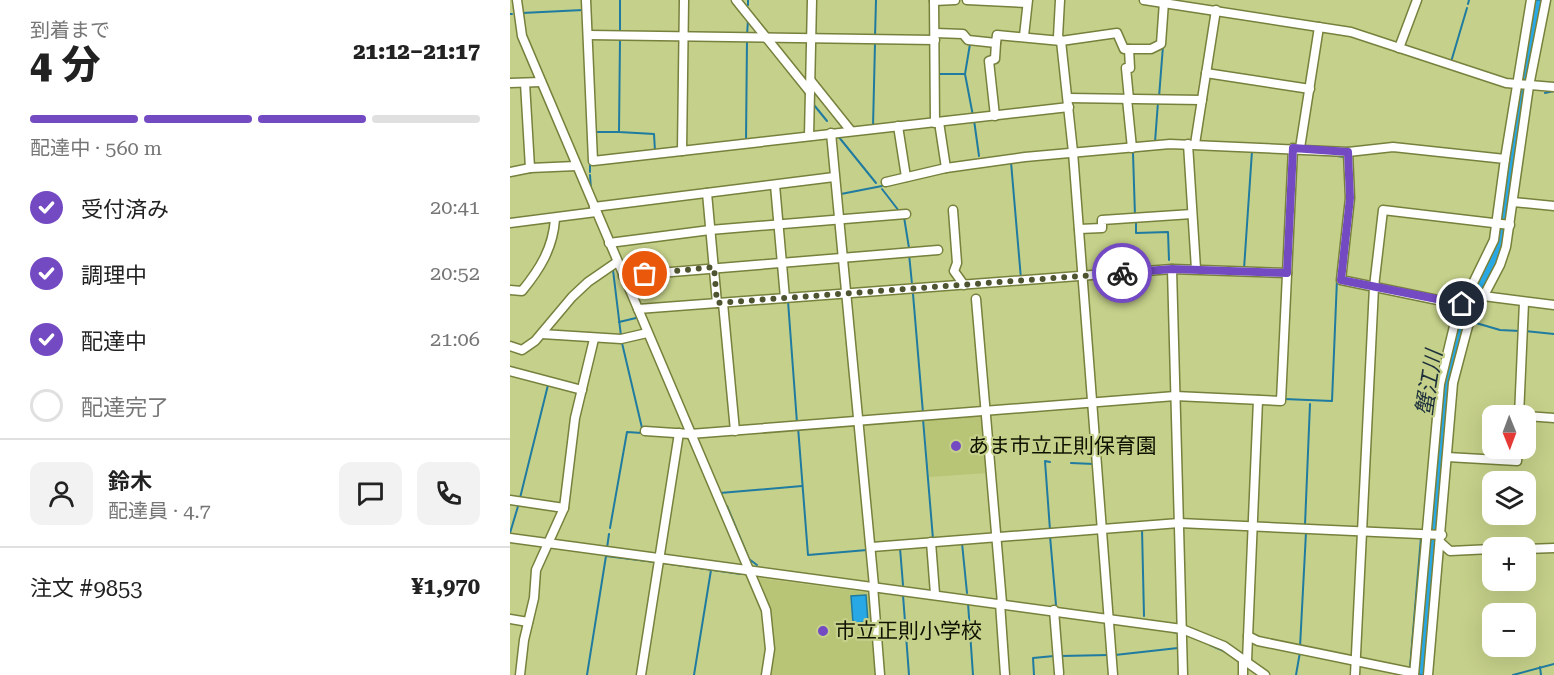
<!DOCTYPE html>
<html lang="ja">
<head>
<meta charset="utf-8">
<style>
	:root { --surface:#fff; --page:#f2f2f2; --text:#222; --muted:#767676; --line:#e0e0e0; --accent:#744ac3 }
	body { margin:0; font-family:"Roboto Serif","Noto Sans JP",serif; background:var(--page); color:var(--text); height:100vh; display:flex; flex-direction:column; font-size:22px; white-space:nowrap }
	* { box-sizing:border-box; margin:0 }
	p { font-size:20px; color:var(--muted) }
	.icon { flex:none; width:33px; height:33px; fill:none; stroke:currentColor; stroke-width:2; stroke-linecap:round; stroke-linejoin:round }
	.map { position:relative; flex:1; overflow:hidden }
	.side { display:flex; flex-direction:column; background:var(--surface); width:510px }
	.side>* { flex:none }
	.needle { width:39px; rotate:179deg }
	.tools { position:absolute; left:972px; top:405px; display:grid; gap:12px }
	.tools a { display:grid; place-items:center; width:54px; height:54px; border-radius:12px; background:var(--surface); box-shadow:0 6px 24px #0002; font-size:30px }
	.pin { position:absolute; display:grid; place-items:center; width:51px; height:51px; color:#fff; margin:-26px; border:3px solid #fff; border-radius:50%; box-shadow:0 2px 6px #0007 }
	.courier { position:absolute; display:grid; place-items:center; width:60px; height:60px; margin:-30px; border:4px solid #744ac3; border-radius:50%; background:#fff; color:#222; box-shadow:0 2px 8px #0007 }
	.summary em { font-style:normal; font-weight:800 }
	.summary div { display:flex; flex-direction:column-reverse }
	.summary { display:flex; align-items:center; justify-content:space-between; height:102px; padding:0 30px }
	h1 { font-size:39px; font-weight:800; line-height:45px }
	.bar { display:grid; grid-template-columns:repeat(4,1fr); gap:9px 6px; align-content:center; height:72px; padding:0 30px }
	.bar i { height:8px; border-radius:4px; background:var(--line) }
	.bar .on { background:var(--accent) }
	.bar p { grid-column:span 4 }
	.line { display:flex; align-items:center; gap:15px; padding:0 30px; border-top:2px solid var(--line) }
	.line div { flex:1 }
	.round { display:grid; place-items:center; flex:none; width:63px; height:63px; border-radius:12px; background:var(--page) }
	ol { padding:0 30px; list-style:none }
	li { display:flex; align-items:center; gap:18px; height:66px }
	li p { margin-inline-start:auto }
	li .icon { padding:6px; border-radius:50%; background:var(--accent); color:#fff; stroke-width:4 }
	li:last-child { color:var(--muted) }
	li i { width:33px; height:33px; border:3px solid var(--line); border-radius:50% }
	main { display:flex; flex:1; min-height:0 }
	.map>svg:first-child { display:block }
	.built { fill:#b8c476 }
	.water { fill:#28a8e5; stroke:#207ba0; stroke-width:1.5 }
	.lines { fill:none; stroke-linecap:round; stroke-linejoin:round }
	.stream { stroke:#207ba0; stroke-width:2 }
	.minor-casing { stroke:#77803c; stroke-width:11 }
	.minor { stroke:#fff; stroke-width:8 }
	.done { stroke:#4f5430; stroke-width:6; stroke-dasharray:0 10.8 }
	.route { stroke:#744ac3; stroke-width:8 }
	.poi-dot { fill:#744ac3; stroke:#c5d08a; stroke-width:2 }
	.labels { text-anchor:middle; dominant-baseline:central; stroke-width:4.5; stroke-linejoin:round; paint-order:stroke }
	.poi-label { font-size:21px; fill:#0f1200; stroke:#c5d08a; text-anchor:start }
	.water-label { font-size:22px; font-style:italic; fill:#1b2f3b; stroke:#c5d08a }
</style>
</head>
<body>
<main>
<section class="side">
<div class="summary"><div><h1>4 分</h1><p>到着まで</p></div><em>21:12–21:17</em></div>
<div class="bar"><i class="on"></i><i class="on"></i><i class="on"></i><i></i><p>配達中 · 560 m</p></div>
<ol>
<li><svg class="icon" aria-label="check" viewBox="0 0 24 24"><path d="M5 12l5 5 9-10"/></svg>受付済み<p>20:41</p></li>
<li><svg class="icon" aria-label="check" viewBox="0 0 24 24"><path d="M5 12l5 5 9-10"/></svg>調理中<p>20:52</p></li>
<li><svg class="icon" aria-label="check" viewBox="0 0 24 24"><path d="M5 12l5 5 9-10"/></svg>配達中<p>21:06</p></li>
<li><i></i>配達完了</li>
</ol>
<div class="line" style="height:108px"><a class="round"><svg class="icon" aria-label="person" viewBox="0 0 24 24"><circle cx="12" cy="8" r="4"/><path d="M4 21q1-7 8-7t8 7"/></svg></a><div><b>鈴木</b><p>配達員 · 4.7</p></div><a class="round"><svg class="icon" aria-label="chat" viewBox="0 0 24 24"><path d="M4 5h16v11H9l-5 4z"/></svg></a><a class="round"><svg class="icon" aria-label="phone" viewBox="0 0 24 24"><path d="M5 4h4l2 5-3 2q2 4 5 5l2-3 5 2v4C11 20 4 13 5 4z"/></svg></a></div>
<div class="line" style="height:78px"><div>注文 #9853</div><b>¥1,970</b></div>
</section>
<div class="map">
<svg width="1044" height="675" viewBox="0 0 1044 675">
	<rect width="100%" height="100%" fill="#c5d08a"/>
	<g class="built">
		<path d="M470 413 473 415 477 473 419 477 414 418Z"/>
		<path d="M249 578 360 593 366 675H259L263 643 261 618 246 581Z"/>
	</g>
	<g class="water">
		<path d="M1024 0H1032L994 242 987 261 955 321 939 383 916 675H907L932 383 949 319 979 257Z"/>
		<path d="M356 595 358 622 343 623 341 596Z"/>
	</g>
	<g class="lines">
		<g class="stream">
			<path d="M958 4 959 0"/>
			<path d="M238 5V0"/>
			<path d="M692 5 704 7"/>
			<path d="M12 13 73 10"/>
			<path d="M0 14H2"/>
			<path d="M110 33V0"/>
			<path d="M237 35 238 20"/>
			<path d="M365 37 366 0"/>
			<path d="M110 39 109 132 144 134 145 151"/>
			<path d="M460 44 455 74 463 116"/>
			<path d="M941 62 957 8"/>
			<path d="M427 74H454"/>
			<path d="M1035 93 1044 91"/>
			<path d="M649 97 653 46"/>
			<path d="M304 105 317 121"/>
			<path d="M464 120 469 156"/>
			<path d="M363 127 365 43"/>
			<path d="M86 132H109"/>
			<path d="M328 136 366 183"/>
			<path d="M236 141 237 40"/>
			<path d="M645 142 648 102"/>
			<path d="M623 153 625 216"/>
			<path d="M590 154 638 150"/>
			<path d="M820 155 834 157"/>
			<path d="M501 162 511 279"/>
			<path d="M80 163V172"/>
			<path d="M80 175 81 189"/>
			<path d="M372 189 389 211"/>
			<path d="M331 194 372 186"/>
			<path d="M394 217 399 248"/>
			<path d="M626 222V233L658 232 659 260"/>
			<path d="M399 254 402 284"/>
			<path d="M734 269 742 151"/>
			<path d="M103 270 111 336"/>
			<path d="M403 294 413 413"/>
			<path d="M278 301 287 423"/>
			<path d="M109 322 126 318"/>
			<path d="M966 323 990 330 1010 331"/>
			<path d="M1015 331 1044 334"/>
			<path d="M112 343 132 428"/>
			<path d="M774 399 822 401 827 279"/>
			<path d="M413 419 423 539"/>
			<path d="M288 427 298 555 357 550"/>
			<path d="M540 462 535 461 540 530"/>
			<path d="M561 463 584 464"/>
			<path d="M210 493 292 486"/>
			<path d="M10 498 38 385"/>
			<path d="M217 506 239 559 247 565"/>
			<path d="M795 525 800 404"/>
			<path d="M100 528 117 432 132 433"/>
			<path d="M632 529 634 616"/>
			<path d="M0 533 9 503"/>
			<path d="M540 536 546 605"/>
			<path d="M452 543 457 593"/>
			<path d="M97 548 99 534"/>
			<path d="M390 548 393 585"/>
			<path d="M153 563 231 574"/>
			<path d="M368 592 378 593"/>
			<path d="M393 595 399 675"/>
			<path d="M458 603 463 675"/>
			<path d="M659 631 668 633"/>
			<path d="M700 645 716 652"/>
			<path d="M790 647 796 532"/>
			<path d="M605 655 668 648"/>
			<path d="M551 656 599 655"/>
			<path d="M1030 667 1031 675"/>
			<path d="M900 668 911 537"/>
			<path d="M77 675 96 556 145 562"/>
			<path d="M184 675 201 570"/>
			<path d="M524 675 523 658 544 656"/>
			<path d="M786 675 790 652"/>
			<path d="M1003 675 1044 664"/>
		</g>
		<g class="minor-casing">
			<g id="minor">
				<path d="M7 0 12 36 256 610 260 649 256 675"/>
				<path d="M76 0 83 161 559 107"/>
				<path d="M226 0 300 92"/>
				<path d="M424 0 425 123"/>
				<path d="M457 0 517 3"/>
				<path d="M550 0 548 37 551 41 563 152 603 675"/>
				<path d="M634 0 841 32 996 83 1044 87"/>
				<path d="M424 1 445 0"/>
				<path d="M425 33 453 34 458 40 486 43 487 35 551 41 607 33 614 49H641L651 44 654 2"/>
				<path d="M79 35 425 40"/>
				<path d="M514 36 518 0"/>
				<path d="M889 48 907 0"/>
				<path d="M696 73 800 89"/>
				<path d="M301 81 341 131"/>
				<path d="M0 83 31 82"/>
				<path d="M15 83 20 168 66 166"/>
				<path d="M558 98 692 100"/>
				<path d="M617 99 622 148"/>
				<path d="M619 99 616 68H620L619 49"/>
				<path d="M485 116 479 61 485 59 486 43"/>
				<path d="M429 122 436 168"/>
				<path d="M388 126 396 177"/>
				<path d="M321 133 364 586"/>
				<path d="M299 136 302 0"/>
				<path d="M678 144 686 269"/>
				<path d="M685 144 706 10"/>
				<path d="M790 148 809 27"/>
				<path d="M172 151 174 0"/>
				<path d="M838 152 883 147 995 159 984 240 946 318 930 384 904 675"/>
				<path d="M995 159 1021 0"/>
				<path d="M0 172 20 168"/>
				<path d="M376 182 436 168 515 157 660 144 838 152 840 198 831 280 952 305"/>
				<path d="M265 185 275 298"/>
				<path d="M197 193 207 303"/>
				<path d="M1003 202 1044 206"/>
				<path d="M84 207 324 177"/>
				<path d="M443 210 447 263 444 271 454 285"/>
				<path d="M0 223 86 212"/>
				<path d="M569 229 592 228V220L682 214"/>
				<path d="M99 243 200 230 396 214"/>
				<path d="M662 269 673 675"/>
				<path d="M113 276 428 250"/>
				<path d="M0 290 12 291C30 269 43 248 45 219"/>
				<path d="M973 296 1044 305"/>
				<path d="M466 299 492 603"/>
				<path d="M213 303 225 431"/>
				<path d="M128 309 662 269 777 273"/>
				<path d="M32 334 111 339 137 333"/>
				<path d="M0 346 12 350 25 341 62 297 78 282 107 262"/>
				<path d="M0 371 72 390"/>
				<path d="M1009 416 1014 302"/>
				<path d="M1016 416 1044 418"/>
				<path d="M135 431 180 434 665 396 771 401 783 148"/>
				<path d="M937 457 1007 461 1008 448"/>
				<path d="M0 500 54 508"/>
				<path d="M0 538 672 629 714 646 755 675"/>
				<path d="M421 542 425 594"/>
				<path d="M930 542 940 551 982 549"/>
				<path d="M362 547 669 523 932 535"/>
				<path d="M1016 549 1044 548"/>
				<path d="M363 586 370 675"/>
				<path d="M490 603 495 675"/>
				<path d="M544 610 549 673"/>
				<path d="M0 619 18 622"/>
				<path d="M738 636 748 641 904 673"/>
				<path d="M737 661 748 400"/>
				<path d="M10 675 14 640 24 598 26 570 54 508 65 418 84 339"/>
				<path d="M131 675 169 433"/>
				<path d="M733 675V659"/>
				<path d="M845 675 864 287 873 210 1000 225"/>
				<path d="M918 675 943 383 958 326 990 265 996 247 1019 86 1036 0"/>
			</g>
		</g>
		<use href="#minor" class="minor"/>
	</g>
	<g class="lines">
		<path class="done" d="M135 274 204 267 207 303 612 273"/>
		<path class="route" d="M612 273 662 269 777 273 783 148 838 152 840 198 831 280 952 304"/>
	</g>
	<g class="poi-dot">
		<circle cx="446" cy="446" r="6"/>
		<circle cx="313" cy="631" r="6"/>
	</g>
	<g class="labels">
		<g class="poi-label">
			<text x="458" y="446">あま市立正則保育園</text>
			<text x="325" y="631">市立正則小学校</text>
		</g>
		<g class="water-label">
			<text transform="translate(919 383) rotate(-81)">蟹江川</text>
		</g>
	</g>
</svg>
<div class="tools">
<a><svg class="needle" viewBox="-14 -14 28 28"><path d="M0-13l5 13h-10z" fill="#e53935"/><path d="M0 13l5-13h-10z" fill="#767676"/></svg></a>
<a><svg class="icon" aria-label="layers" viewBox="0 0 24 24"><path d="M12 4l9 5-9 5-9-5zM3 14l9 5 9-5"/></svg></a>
<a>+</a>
<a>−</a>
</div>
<div class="pin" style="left:135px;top:274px;background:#ea580c"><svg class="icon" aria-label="bag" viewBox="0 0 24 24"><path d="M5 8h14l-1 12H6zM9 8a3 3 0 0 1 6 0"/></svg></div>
<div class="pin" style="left:952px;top:304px;background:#1f2937"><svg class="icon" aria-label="home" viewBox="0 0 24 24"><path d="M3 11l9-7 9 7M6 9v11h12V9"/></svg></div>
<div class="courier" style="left:612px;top:273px"><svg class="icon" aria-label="bike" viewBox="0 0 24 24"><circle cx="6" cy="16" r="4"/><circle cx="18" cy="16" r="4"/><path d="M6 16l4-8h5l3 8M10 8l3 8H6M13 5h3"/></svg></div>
</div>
</main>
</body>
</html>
